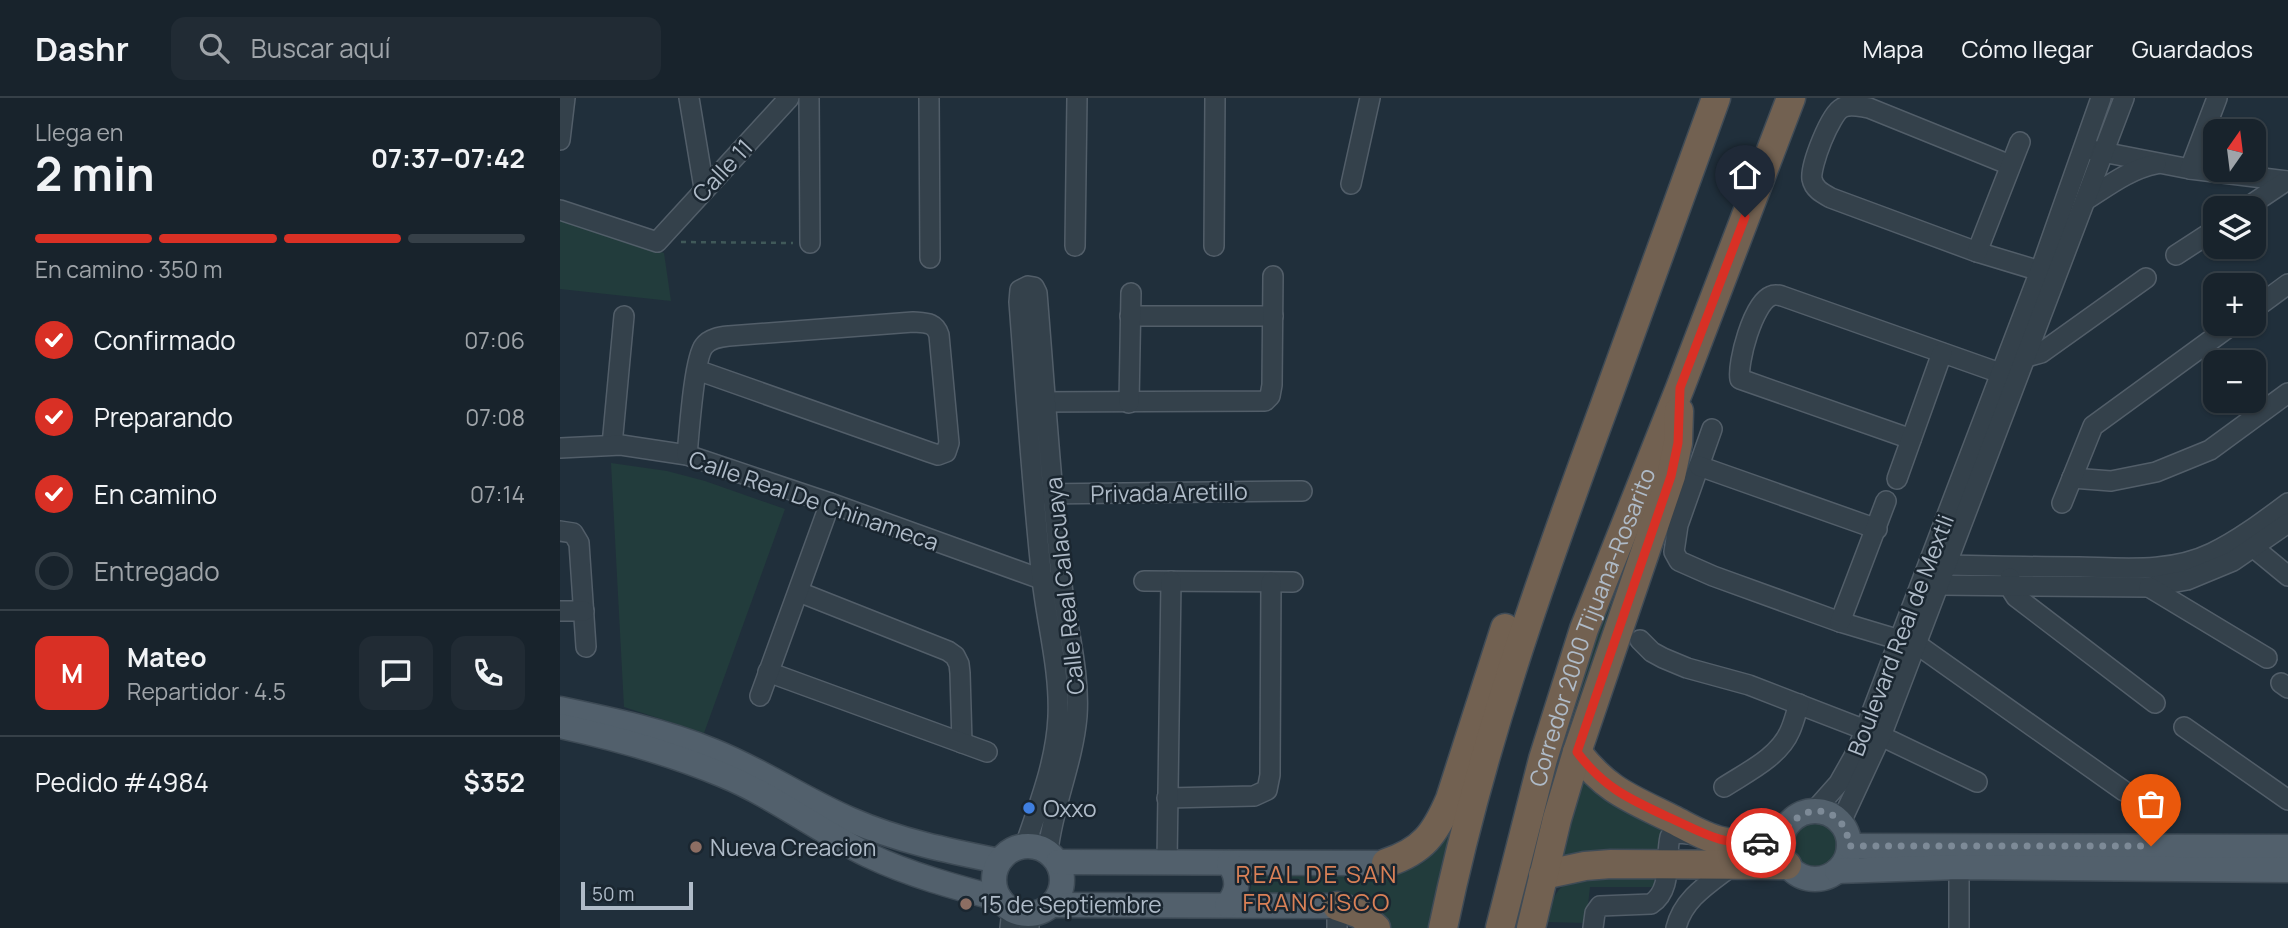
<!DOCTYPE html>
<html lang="es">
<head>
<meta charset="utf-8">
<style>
	:root { --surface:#18232c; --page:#212b34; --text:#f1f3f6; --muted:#9fa4a9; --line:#364048; --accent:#d93025 }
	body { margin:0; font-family:Manrope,sans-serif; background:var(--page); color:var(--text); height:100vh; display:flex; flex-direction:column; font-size:26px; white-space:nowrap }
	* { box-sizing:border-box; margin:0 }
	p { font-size:23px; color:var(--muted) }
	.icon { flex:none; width:38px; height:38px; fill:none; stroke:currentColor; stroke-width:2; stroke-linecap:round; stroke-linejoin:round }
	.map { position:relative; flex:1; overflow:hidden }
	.details { display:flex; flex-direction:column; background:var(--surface); width:560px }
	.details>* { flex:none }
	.needle { width:46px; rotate:14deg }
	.controls { position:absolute; left:1643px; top:21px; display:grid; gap:14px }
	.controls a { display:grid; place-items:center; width:63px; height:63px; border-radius:14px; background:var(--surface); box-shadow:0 2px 5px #0004,0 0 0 2px var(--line); font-size:35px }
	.scale { position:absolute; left:21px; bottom:18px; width:112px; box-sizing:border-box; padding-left:7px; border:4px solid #afbbc8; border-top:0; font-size:19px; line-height:24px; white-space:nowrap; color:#afbbc8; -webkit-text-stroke:5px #1a2630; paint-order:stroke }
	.pin { position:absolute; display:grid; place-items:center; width:60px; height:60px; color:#fff; margin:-72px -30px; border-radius:50% 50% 50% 0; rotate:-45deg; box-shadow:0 0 7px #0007 }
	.pin .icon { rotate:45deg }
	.courier { position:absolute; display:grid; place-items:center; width:70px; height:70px; margin:-35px; border:5px solid #d93025; border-radius:50%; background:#fff; color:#222; box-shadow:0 2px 9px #0007 }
	.overview em { font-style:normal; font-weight:700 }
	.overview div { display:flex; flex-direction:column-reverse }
	.overview { display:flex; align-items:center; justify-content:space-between; height:119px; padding:0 35px }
	h1 { font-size:46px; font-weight:700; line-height:52px }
	.bar { display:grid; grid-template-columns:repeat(4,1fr); gap:10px 7px; align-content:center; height:84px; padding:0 35px }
	.bar i { height:9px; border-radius:5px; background:var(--line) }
	.bar .current { background:var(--accent) }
	.bar p { grid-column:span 4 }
	.line { display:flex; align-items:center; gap:18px; padding:0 35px; border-top:2px solid var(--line) }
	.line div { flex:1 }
	.round { display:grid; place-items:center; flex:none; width:74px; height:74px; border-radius:14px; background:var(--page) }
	ol { padding:0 35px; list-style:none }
	li { display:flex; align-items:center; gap:21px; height:77px }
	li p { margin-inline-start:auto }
	li .icon { padding:7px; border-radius:50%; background:var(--accent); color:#fff; stroke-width:4 }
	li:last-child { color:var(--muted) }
	li i { width:38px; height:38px; border:4px solid var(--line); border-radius:50% }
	header { display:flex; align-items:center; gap:42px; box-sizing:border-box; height:98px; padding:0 35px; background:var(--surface); border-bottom:2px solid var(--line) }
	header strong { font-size:33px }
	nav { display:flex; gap:38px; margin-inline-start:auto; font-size:24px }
	.search { width:490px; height:63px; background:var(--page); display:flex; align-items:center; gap:18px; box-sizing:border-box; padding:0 24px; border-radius:14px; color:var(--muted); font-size:26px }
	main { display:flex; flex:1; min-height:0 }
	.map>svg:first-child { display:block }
	.green { fill:#223c3c }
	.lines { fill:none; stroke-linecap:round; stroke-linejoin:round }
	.minor-casing { stroke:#525e69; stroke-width:22 }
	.major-casing { stroke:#3d4a55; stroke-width:27 }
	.highway-casing { stroke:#3f4b56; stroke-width:31 }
	.path { stroke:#405959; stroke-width:2.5; stroke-dasharray:5 5; stroke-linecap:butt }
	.minor { stroke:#34414b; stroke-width:19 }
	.major { stroke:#52606c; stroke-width:24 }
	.highway { stroke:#726151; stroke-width:28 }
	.done { stroke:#7d8a97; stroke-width:7; stroke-dasharray:0 12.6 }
	.route { stroke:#d93025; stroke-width:9 }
	.shop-dot { fill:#3f7fe0; stroke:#1a2630; stroke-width:2.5 }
	.education-dot { fill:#8d6e63; stroke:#1a2630; stroke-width:2.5 }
	.labels { text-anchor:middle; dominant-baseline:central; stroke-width:5; stroke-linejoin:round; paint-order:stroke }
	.street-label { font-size:23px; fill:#afbbc8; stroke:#1a2630 }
	.poi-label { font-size:23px; fill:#afbbc8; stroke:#1a2630; text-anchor:start }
	.neighbourhood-label { font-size:24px; letter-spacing:2px; fill:#da8157; stroke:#1a2630 }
</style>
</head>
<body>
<header>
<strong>Dashr</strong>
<div class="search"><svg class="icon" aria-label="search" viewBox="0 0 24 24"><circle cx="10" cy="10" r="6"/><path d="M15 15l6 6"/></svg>Buscar aquí</div>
<nav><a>Mapa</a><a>Cómo llegar</a><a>Guardados</a></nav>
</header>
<main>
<section class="details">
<div class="overview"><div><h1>2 min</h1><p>Llega en</p></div><em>07:37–07:42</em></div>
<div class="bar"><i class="current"></i><i class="current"></i><i class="current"></i><i></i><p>En camino · 350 m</p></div>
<ol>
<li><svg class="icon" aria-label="check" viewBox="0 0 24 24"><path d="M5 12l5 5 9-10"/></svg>Confirmado<p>07:06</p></li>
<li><svg class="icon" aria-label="check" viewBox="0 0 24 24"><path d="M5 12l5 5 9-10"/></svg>Preparando<p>07:08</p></li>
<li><svg class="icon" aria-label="check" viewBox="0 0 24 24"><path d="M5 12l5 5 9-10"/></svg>En camino<p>07:14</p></li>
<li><i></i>Entregado</li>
</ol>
<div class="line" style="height:126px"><b class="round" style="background:var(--accent);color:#fff">M</b><div><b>Mateo</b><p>Repartidor · 4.5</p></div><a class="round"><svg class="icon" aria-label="chat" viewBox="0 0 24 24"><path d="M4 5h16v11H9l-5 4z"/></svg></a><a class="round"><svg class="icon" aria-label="phone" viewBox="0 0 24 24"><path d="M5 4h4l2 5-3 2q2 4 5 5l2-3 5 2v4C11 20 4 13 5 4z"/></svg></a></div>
<div class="line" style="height:91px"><div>Pedido #4984</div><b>$352</b></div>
</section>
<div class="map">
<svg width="1728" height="830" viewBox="0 0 1728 830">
	<rect width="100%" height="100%" fill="#202f3b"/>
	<g class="green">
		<path d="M0 121 104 155 111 203 0 191Z"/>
		<path d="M51 365 107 373 145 383 225 411 144 635 64 609Z"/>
		<path d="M1060 469 1056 492 1006 649 959 830H950L988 684Z"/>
		<path d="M1021 668 1031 690 1037 696 1104 731 1099 738 1098 760 995 764Z"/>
		<path d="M898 709 869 830H831L808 805 788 798H689L692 784 688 775 838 774C875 767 887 741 898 709Z"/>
		<circle cx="1255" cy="746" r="22"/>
		<path d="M1091 778 1096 786 1093 789H1030L1026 825 986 824C989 813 991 802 998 793 1012 774 1068 779 1091 778Z"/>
	</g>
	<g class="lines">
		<g class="minor-casing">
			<g id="minor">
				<path d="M129 0 144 90"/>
				<path d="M249 0 250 145"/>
				<path d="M369 0 370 160"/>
				<path d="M0 42 5 0"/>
				<path d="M1532 52 1630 71 1728 83"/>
				<path d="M1450 67 1309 10C1301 9 1290 5 1282 10 1270 16 1250 68 1252 81 1254 91 1262 95 1271 100L1417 154 1480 173"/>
				<path d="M1630 71 1657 0"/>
				<path d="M791 86 810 0"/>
				<path d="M1526 102C1548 88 1570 71 1596 66"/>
				<path d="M1686 110 1726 83"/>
				<path d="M0 112 97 144 229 0"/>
				<path d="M515 148 517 0"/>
				<path d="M654 148 655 0"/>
				<path d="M1417 154 1460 44"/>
				<path d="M1616 157 1656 131"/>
				<path d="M1694 211 1728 186"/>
				<path d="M570 218H713"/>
				<path d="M1463 260 1481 255 1586 180"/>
				<path d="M473 304 705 303 710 298 712 287 713 178"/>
				<path d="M569 305 571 195"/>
				<path d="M1152 331 1118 427 1114 454 1119 463 1153 478 1280 524 1340 542"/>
				<path d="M1351 341 1180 281C1177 265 1193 205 1211 198 1215 196 1218 197 1222 198L1440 275"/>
				<path d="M52 347 64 218"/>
				<path d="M0 350 61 347 127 357 270 405 492 485"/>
				<path d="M127 357C129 337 134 260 144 248 150 240 160 239 169 238L353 224C366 225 375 224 379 237L389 345 386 354 378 357 369 354 137 272"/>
				<path d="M1139 368 1317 431"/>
				<path d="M1512 380 1551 383 1596 374 1650 352 1728 295"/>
				<path d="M1337 381 1382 255"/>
				<path d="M481 396 742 393"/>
				<path d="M1502 405 1533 328 1673 226"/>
				<path d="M0 433 13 435 19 445 26 549"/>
				<path d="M1694 450 1728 478"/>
				<path d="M1376 463 1385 467C1430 468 1475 469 1519 469 1564 470 1611 475 1652 455 1679 442 1704 423 1728 405"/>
				<path d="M1450 480 1449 488 1456 499 1595 605"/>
				<path d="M1368 482 1379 487 1589 489 1627 482 1673 463 1728 425"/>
				<path d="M584 483 733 484"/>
				<path d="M1589 489 1707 560"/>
				<path d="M239 494 388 553 395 558 399 566 400 575 402 645"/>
				<path d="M0 513H24"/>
				<path d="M1280 524 1326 403"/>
				<path d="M1080 542 1092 554 1103 560 1127 570 1189 587 1321 638 1417 684"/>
				<path d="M1355 545 1564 693"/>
				<path d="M208 574 427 654"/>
				<path d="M1721 585 1728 590"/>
				<path d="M200 598 270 405"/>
				<path d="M1624 629 1728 702"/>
				<path d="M1164 689C1187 674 1219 659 1230 633 1234 624 1236 615 1239 606"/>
				<path d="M607 700 694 698 707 692 710 677 711 484"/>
				<path d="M1255 712 1279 685 1297 653 1480 173 1541 0"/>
				<path d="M1281 724 1321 638 1564 0"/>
				<path d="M465 748C479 706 496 664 498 619 500 572 487 527 482 481 472 389 466 296 459 204L460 192 468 188 474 189 477 195C485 292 491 390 502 487 507 530 520 574 517 618 513 665 493 707 488 753"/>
				<path d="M607 765 611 483"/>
				<path d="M777 808V830"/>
				<path d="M450 830 452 812"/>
				<path d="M469 830V816"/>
				<path d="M1033 830 1035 815 1040 808 1091 806C1113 792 1105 760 1110 739L1118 735 1139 737"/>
				<path d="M1116 830C1123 800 1150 785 1173 767"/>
				<path d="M1399 830V769"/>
			</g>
		</g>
		<g class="major-casing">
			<g id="major">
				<path d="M0 611C52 622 104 633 153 653 201 672 244 702 291 722 339 743 389 753 439 763"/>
				<path d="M0 628C56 640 110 655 163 677 214 698 259 733 308 757 350 777 395 789 440 801"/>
				<circle cx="1255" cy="747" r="34"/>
				<circle cx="468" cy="782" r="34"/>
				<path d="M1289 748 1728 749"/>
				<path d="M498 764 826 765"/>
				<path d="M1277 773 1399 769 1728 772"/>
				<path d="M492 807 777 808"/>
				<path d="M667 807C679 794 679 780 669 765"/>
			</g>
		</g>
		<g class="highway-casing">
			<g id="highway">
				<path d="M1017 654C1047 693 1070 700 1112 721 1128 729 1144 739 1161 743 1181 748 1201 745 1221 745"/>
				<path d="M826 765C863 753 875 736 890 701L945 530"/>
				<path d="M983 777 1025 768 1051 766 1227 767"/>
				<path d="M777 808 800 816 816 830"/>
				<path d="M883 830C920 651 981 480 1044 309 1082 206 1118 103 1156 0"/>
				<path id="s1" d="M940 830 983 661 1024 531 1120 290 1231 0"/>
				<path d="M971 830 997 721 1017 654 1111 378 1118 345 1119 313"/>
			</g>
		</g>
		<path class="path" d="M121 144 233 145"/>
		<use href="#minor" class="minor"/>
		<use href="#major" class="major"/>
		<use href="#highway" class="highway"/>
	</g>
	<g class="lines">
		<path class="done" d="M1201 745H1221C1232 702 1286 702 1289 748H1591"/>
		<path class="route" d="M1185 119 1120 290 1118 345 1111 378 1017 654C1043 689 1069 701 1108 719 1144 735 1159 747 1201 745"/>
	</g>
	<circle class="shop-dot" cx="469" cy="710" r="7"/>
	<g class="education-dot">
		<circle cx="136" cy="749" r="7"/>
		<circle cx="406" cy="806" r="7"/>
	</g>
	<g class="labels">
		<g class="street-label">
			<text transform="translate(162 72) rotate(-47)">Calle 11</text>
			<text transform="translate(609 394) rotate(-1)">Privada Aretillo</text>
			<text transform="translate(254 402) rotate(19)">Calle Real De Chinameca</text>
			<text transform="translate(504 488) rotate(-96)">Calle Real Calacuaya</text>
			<text stroke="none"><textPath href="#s1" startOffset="315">Corredor 2000 Tijuana-Rosarito</textPath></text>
			<text transform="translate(1340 537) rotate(-69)">Boulevard Real de Mextli</text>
		</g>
		<g class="poi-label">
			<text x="483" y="710">Oxxo</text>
			<text x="150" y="749">Nueva Creacion</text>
			<text x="420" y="806">15 de Septiembre</text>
		</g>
		<g class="neighbourhood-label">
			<text x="757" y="775">REAL DE SAN<tspan x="757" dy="28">FRANCISCO</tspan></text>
		</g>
	</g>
</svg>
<div class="controls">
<a><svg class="needle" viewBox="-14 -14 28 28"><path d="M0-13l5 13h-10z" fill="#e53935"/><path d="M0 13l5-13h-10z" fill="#9fa4a9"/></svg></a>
<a><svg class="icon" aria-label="layers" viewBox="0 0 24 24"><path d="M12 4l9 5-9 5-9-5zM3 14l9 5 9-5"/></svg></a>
<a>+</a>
<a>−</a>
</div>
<div class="scale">50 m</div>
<div class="pin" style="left:1591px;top:748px;background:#ea580c"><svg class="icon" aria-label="bag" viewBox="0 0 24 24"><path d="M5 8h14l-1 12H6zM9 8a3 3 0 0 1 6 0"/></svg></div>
<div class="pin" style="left:1185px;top:119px;background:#1f2937"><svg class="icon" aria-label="home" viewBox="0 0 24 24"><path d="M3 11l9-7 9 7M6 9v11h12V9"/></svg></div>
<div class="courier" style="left:1201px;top:745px"><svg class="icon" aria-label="car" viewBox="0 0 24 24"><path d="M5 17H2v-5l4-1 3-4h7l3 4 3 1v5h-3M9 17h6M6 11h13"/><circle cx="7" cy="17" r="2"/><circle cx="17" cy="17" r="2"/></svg></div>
</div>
</main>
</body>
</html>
